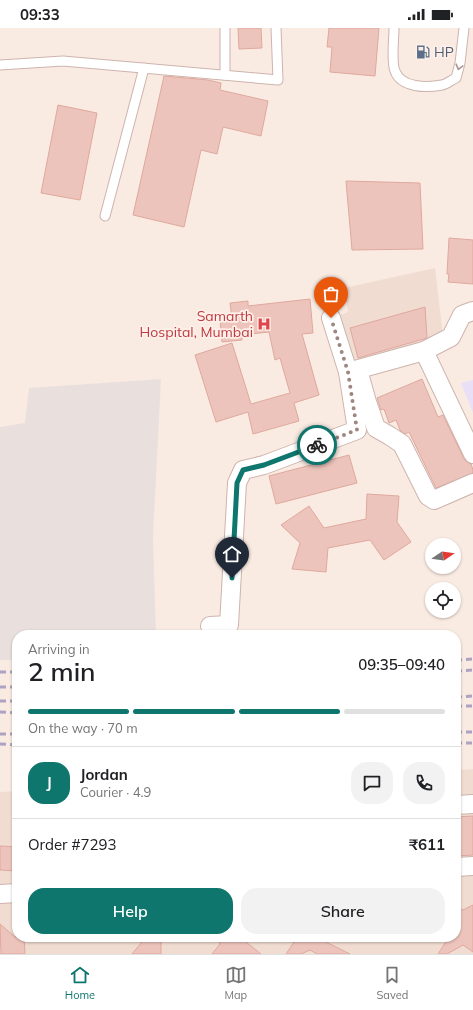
<!DOCTYPE html>
<html lang="en">
<head>
<meta charset="utf-8">
<style>
	:root { --surface:#fff; --page:#f2f2f2; --text:#202124; --muted:#757577; --line:#e0e0e0; --accent:#0f766e }
	body { margin:0; font-family:Mulish,sans-serif; background:var(--page); color:var(--text); height:100vh; display:flex; flex-direction:column; font-size:15px; white-space:nowrap }
	* { box-sizing:border-box; margin:0 }
	p { font-size:13px; color:var(--muted) }
	.icon { flex:none; width:22px; height:22px; fill:none; stroke:currentColor; stroke-width:2; stroke-linecap:round; stroke-linejoin:round }
	.map { position:relative; flex:1; overflow:hidden }
	.drawer { position:absolute; left:12px; top:602px; width:449px; height:312px; display:flex; flex-direction:column; background:var(--surface); border-radius:16px; box-shadow:0 1px 3px #0004 }
	.drawer>* { flex:none }
	.needle { width:26px; rotate:77deg }
	.fabs { position:absolute; left:425px; top:510px; display:grid; gap:8px }
	.fabs a { display:grid; place-items:center; width:36px; height:36px; border-radius:50%; background:var(--surface); box-shadow:0 1px 3px #0004; font-size:20px }
	.pin { position:absolute; display:grid; place-items:center; width:34px; height:34px; color:#fff; margin:-41px -17px; border-radius:50% 50% 50% 0; rotate:-45deg; box-shadow:0 0 4px #0007 }
	.pin .icon { rotate:45deg }
	.courier { position:absolute; display:grid; place-items:center; width:40px; height:40px; margin:-20px; border:3px solid #0f766e; border-radius:50%; background:#fff; color:#222; box-shadow:0 1px 5px #0007 }
	.overview em { font-style:normal; font-weight:600 }
	.overview div { display:flex; flex-direction:column-reverse }
	.overview { display:flex; align-items:center; justify-content:space-between; height:68px; padding:0 16px }
	h1 { font-size:26px; font-weight:600; line-height:30px }
	.bar { display:grid; grid-template-columns:repeat(4,1fr); gap:6px 4px; align-content:center; height:48px; padding:0 16px }
	.bar i { height:5px; border-radius:3px; background:var(--line) }
	.bar .current { background:var(--accent) }
	.bar p { grid-column:span 4 }
	.line { display:flex; align-items:center; gap:10px; padding:0 16px; border-top:1px solid var(--line) }
	.line div { flex:1 }
	.round { display:grid; place-items:center; flex:none; width:42px; height:42px; border-radius:16px; background:var(--page) }
	.primary-button { display:flex; gap:8px; margin-top:auto; padding:8px 16px }
	.primary-button a { flex:1; height:46px; border-radius:16px; background:var(--accent); color:#fff; font-size:16px; font-weight:600; line-height:46px; text-align:center }
	.primary-button a+a { background:var(--page); color:var(--text) }
	.status { display:flex; justify-content:space-between; align-items:center; height:28px; padding:0 20px; background:var(--surface); direction:ltr }
	.status svg { height:11px; fill:currentColor }
	.menu { display:flex; justify-content:space-around; align-items:center; height:56px; border-top:1px solid var(--line); background:var(--surface); font-size:11px; color:var(--muted) }
	.menu a { display:grid; justify-items:center; gap:2px }
	.menu .current { color:var(--accent) }
	.map>svg:first-child { display:block }
	.residential { fill:#f1dcd1 }
	.industrial { fill:#e9e0dd }
	.education { fill:#e9dff6 }
	.building { fill:#edc4bc; stroke:#dfa89d }
	.lines { fill:none; stroke-linecap:round; stroke-linejoin:round }
	.service-casing { stroke:#cdb4ad; stroke-width:11 }
	.minor-casing { stroke:#cdb4ad; stroke-width:20 }
	.service { stroke:#fff; stroke-width:9 }
	.minor { stroke:#fff; stroke-width:18 }
	.rail { stroke:#aca2c2; stroke-width:3; stroke-dasharray:6 4; stroke-linecap:butt }
	.oneway { stroke:#a99693 }
	.done { stroke:#a08680; stroke-width:4; stroke-dasharray:0 7.2 }
	.route { stroke:#0f766e; stroke-width:5 }
	.labels { text-anchor:middle; dominant-baseline:central; stroke-width:3.5; stroke-linejoin:round; paint-order:stroke }
	.service-label { font-size:14px; fill:#4e5e75; stroke:#fef0e8; text-anchor:start }
	.health-label { font-size:14px; fill:#be3a42; stroke:#fef0e8; text-anchor:end }
</style>
</head>
<body>
<div class="status"><b>09:33</b><svg viewBox="0 0 49 12"><path d="M0 12V9h3v3zM5 12V6h3v6zM10 12V3h3v9zM15 12V0h3v12zM26 1h20v11H26zM47 4h2v5h-2z"/></svg></div>
<div class="map">
<svg width="473" height="926" viewBox="0 0 473 926">
	<rect width="100%" height="100%" fill="#faebe2"/>
	<g class="residential">
		<path d="M435 240 443 308 351 337 331 290 348 284 344 260Z"/>
		<path d="M473 741V926H0V764L17 763V909H456V742Z"/>
	</g>
	<path class="industrial" d="M161 351 153 509 156 607H17V632H0V399L25 395 29 360Z"/>
	<path class="education" d="M473 352V385L461 355Z"/>
	<g class="building">
		<path d="M238 0H261L262 20 239 21Z"/>
		<path d="M329 0H379L375 48 330 44 332 19H327Z"/>
		<path d="M164 48 208 52 221 55 220 62 268 73 261 108 223 99 217 126 201 122 184 199 133 187Z"/>
		<path d="M58 77 97 85 80 172 41 165Z"/>
		<path d="M346 153 420 155 423 221 352 222Z"/>
		<path d="M449 210 473 212V256L448 254 449 246H447Z"/>
		<path d="M310 271 313 305 302 306 319 367 294 375 299 393 253 406 248 384 216 394 195 327 232 315 251 376 290 365 280 330 275 332 269 304 242 307V312L222 314 220 292 232 291 230 275 248 273V278Z"/>
		<path d="M425 279 427 310 358 330 350 300Z"/>
		<path d="M422 351 438 389 443 387 464 431 467 434 471 436 473 442V445L436 460 409 404 405 406 400 402 396 392 389 395 384 381 381 382 377 370Z"/>
		<path d="M349 427 357 455 276 476 269 448Z"/>
		<path d="M367 466 399 468 397 494 411 514 384 532 370 512 328 520 326 544 292 541 300 515 281 497 309 478 324 500 366 491Z"/>
		<path d="M473 788V827L456 828V789Z"/>
		<path d="M0 818 17 819V843L0 842Z"/>
		<path d="M473 877V924L463 917 447 926H438L449 909H456V879L463 882Z"/>
		<path d="M0 896 15 909H24L25 926H1Z"/>
		<path d="M146 909H161V926H132Z"/>
		<path d="M219 909H246V914L261 926H212L220 916Z"/>
		<path d="M284 909H338L326 914 350 926H317L310 922 301 926H286L294 914Z"/>
	</g>
	<g class="lines">
		<g class="service-casing">
			<g id="service">
				<path d="M225 0V47"/>
				<path d="M394 0C394 11 391 34 395 43 401 60 427 60 442 57 447 56 451 52 456 50L460 35 464 0"/>
				<path d="M0 37 63 33 278 52 276 0"/>
				<path d="M105 188 144 40"/>
			</g>
		</g>
		<g class="minor-casing">
			<g id="minor">
				<path d="M331 290 348 344 424 323 451 309 462 287 473 283"/>
				<path d="M424 323 473 426"/>
				<path d="M358 342 367 374 376 400 390 408 402 416 428 468 434 472 473 455"/>
				<path d="M210 598 229 597 237 455 243 442 264 437 357 402 348 344"/>
				<path d="M456 777 473 776"/>
				<path d="M456 839 473 838"/>
				<path d="M0 866 17 865"/>
			</g>
		</g>
		<use href="#service" class="service"/>
		<use href="#minor" class="minor"/>
		<g class="rail">
			<path d="M456 632 473 631"/>
			<path d="M456 643 473 642"/>
			<path d="M0 644H17"/>
			<path d="M0 659H17"/>
			<path d="M456 669 473 668"/>
			<path d="M0 673H17"/>
			<path d="M456 678H473"/>
			<path d="M0 684 17 685"/>
			<path d="M456 704H473"/>
			<path d="M0 706H17"/>
			<path d="M456 715H473"/>
			<path d="M0 716 17 717"/>
		</g>
	</g>
	<defs><path id="oneway-chevron" d="M-2-3.5L2.5 0L-2 3.5" fill="none" stroke-width="1.6" stroke-linecap="round" stroke-linejoin="round"/></defs>
	<use class="oneway" href="#oneway-chevron" transform="translate(459 39) rotate(105)"/>
	<g class="lines">
		<path class="done" d="M317 417 357 402 348 344 331 290"/>
		<path class="route" d="M232 550 237 455 243 442 264 437 317 417"/>
	</g>
	<defs>
		<g id="fuel-bare" transform="scale(1.08)"><path d="M-5.5-6h7V0h2V4h1.3V-2.5L3-4.5l.8-.8L6-3V5H2.5V1h-1V6h-7ZM-4.2-4.7v3.2H.2V-4.7Z" fill="#5c6f8a" stroke="#fef0e8" stroke-width="2.5" paint-order="stroke"/></g>
		<g id="hospital-bare" transform="scale(1.08)"><path d="M-5-5h3v3.5h4V-5h3V5h-3V1.5h-4V5h-3Z" fill="#e0444e" stroke="#fef0e8" stroke-width="2.5" paint-order="stroke"/></g>
	</defs>
	<g fill-rule="evenodd">
		<use href="#fuel-bare" x="423" y="24"/>
		<use href="#hospital-bare" x="264" y="296"/>
	</g>
	<g class="labels">
		<g class="service-label">
			<text x="434" y="24">HP</text>
		</g>
		<g class="health-label">
			<text x="253" y="288">Samarth<tspan x="253" dy="16">Hospital, Mumbai</tspan></text>
		</g>
	</g>
</svg>
<div class="fabs">
<a><svg class="needle" viewBox="-14 -14 28 28"><path d="M0-13l5 13h-10z" fill="#e53935"/><path d="M0 13l5-13h-10z" fill="#757577"/></svg></a>
<a><svg class="icon" aria-label="locate" viewBox="0 0 24 24"><circle cx="12" cy="12" r="6"/><path d="M12 2v4M12 18v4M2 12h4M18 12h4"/></svg></a>
</div>
<div class="pin" style="left:331px;top:290px;background:#ea580c"><svg class="icon" aria-label="bag" viewBox="0 0 24 24"><path d="M5 8h14l-1 12H6zM9 8a3 3 0 0 1 6 0"/></svg></div>
<div class="pin" style="left:232px;top:550px;background:#1f2937"><svg class="icon" aria-label="home" viewBox="0 0 24 24"><path d="M3 11l9-7 9 7M6 9v11h12V9"/></svg></div>
<div class="courier" style="left:317px;top:417px"><svg class="icon" aria-label="bike" viewBox="0 0 24 24"><circle cx="6" cy="16" r="4"/><circle cx="18" cy="16" r="4"/><path d="M6 16l4-8h5l3 8M10 8l3 8H6M13 5h3"/></svg></div>
<section class="drawer">
<div class="overview"><div><h1>2 min</h1><p>Arriving in</p></div><em>09:35–09:40</em></div>
<div class="bar"><i class="current"></i><i class="current"></i><i class="current"></i><i></i><p>On the way · 70 m</p></div>
<div class="line" style="height:72px"><b class="round" style="background:var(--accent);color:#fff">J</b><div><b>Jordan</b><p>Courier · 4.9</p></div><a class="round"><svg class="icon" aria-label="chat" viewBox="0 0 24 24"><path d="M4 5h16v11H9l-5 4z"/></svg></a><a class="round"><svg class="icon" aria-label="phone" viewBox="0 0 24 24"><path d="M5 4h4l2 5-3 2q2 4 5 5l2-3 5 2v4C11 20 4 13 5 4z"/></svg></a></div>
<div class="line" style="height:52px"><div>Order #7293</div><b>₹611</b></div>
<div class="primary-button"><a>Help</a><a>Share</a></div>
</section>
</div>
<nav class="menu">
<a class="current"><svg class="icon" aria-label="home" viewBox="0 0 24 24"><path d="M3 11l9-7 9 7M6 9v11h12V9"/></svg>Home</a>
<a><svg class="icon" aria-label="map" viewBox="0 0 24 24"><path d="M3 6l6-2 6 2 6-2v14l-6 2-6-2-6 2zM9 4v14M15 6v14"/></svg>Map</a>
<a><svg class="icon" aria-label="saved" viewBox="0 0 24 24"><path d="M7 4h10v16l-5-4-5 4z"/></svg>Saved</a>
</nav>
</body>
</html>
